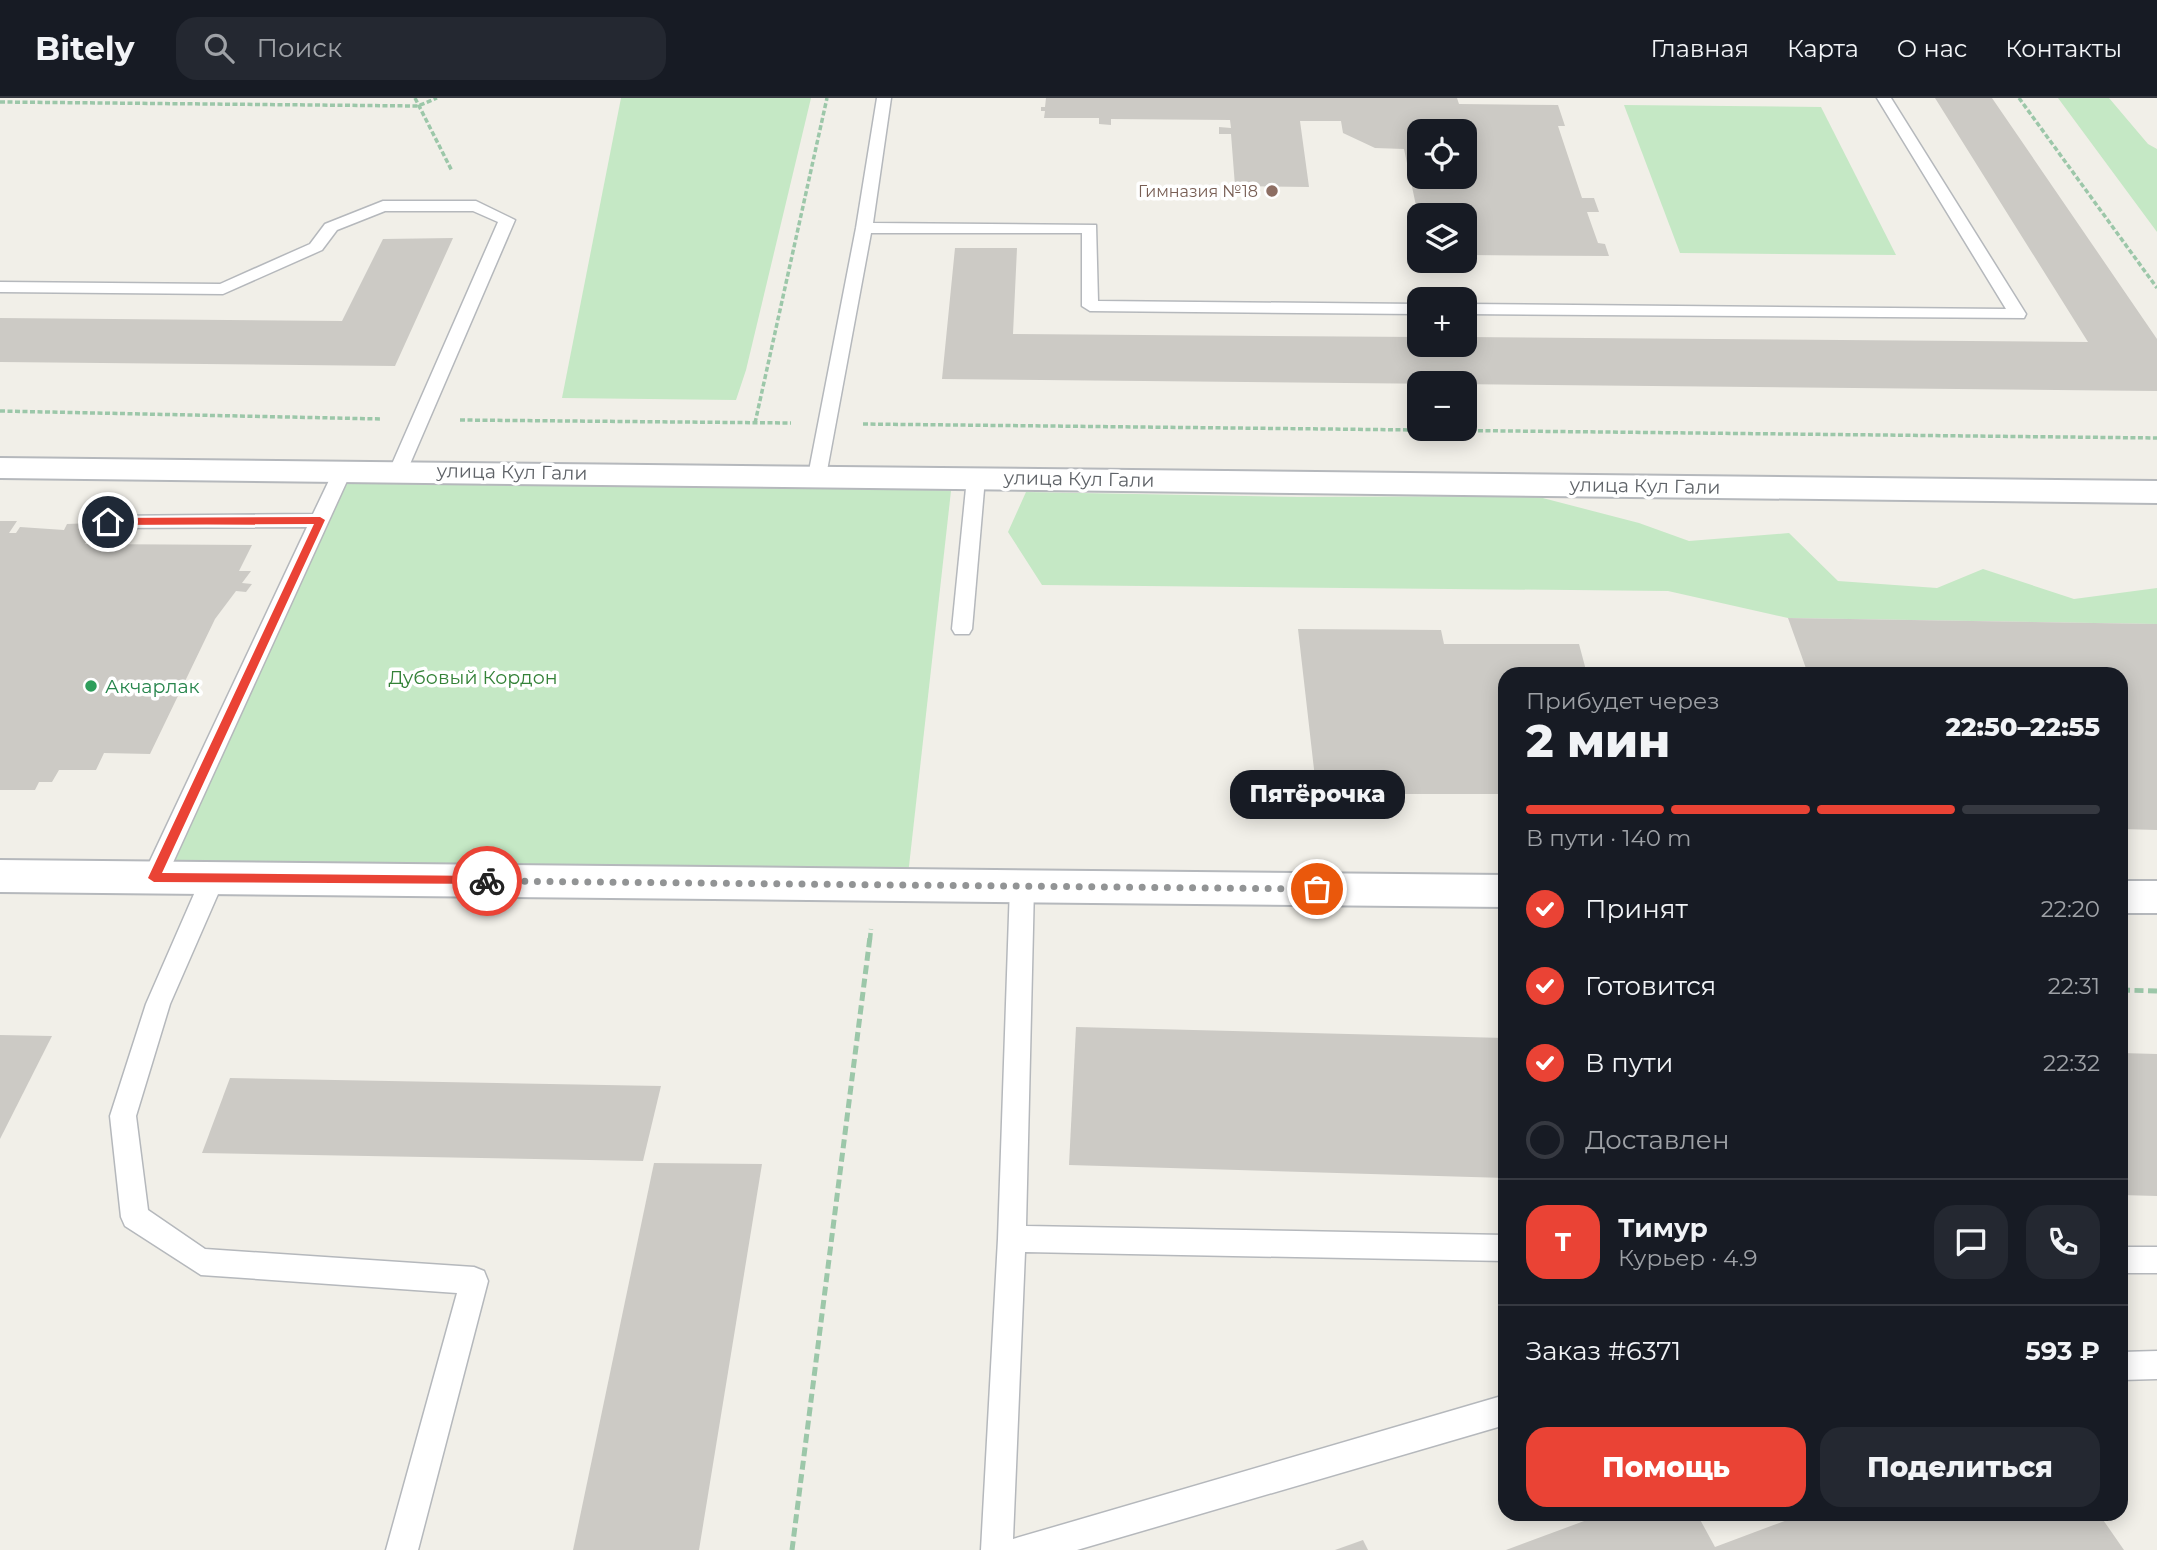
<!DOCTYPE html>
<html lang="ru">
<head>
<meta charset="utf-8">
<style>
	:root { --surface:#171b24; --page:#242831; --text:#f1f3f6; --muted:#9ea1a6; --line:#363941; --accent:#ea4335 }
	body { margin:0; font-family:Montserrat,sans-serif; background:var(--page); color:var(--text); height:100vh; display:flex; flex-direction:column; font-size:26px; white-space:nowrap }
	* { box-sizing:border-box; margin:0 }
	p { font-size:23px; color:var(--muted) }
	.icon { flex:none; width:38px; height:38px; fill:none; stroke:currentColor; stroke-width:2; stroke-linecap:round; stroke-linejoin:round }
	.map { position:relative; flex:1; overflow:hidden }
	.side { position:absolute; left:1498px; top:569px; width:630px; height:854px; display:flex; flex-direction:column; background:var(--surface); border-radius:21px; box-shadow:0 4px 18px #0003 }
	.side>* { flex:none }
	.tools { position:absolute; left:1407px; top:21px; display:grid; gap:14px }
	.tools a { display:grid; place-items:center; width:70px; height:70px; border-radius:14px; background:var(--surface); box-shadow:0 4px 18px #0003; font-size:35px }
	.pin { position:absolute; display:grid; place-items:center; width:60px; height:60px; color:#fff; margin:-30px; border:4px solid #fff; border-radius:50%; box-shadow:0 2px 7px #0007 }
	.courier { position:absolute; display:grid; place-items:center; width:70px; height:70px; margin:-35px; border:5px solid #ea4335; border-radius:50%; background:#fff; color:#222; box-shadow:0 2px 9px #0007 }
	.bubble { position:absolute; height:49px; border-radius:21px; background:var(--surface); box-shadow:0 4px 18px #0003; font-size:23px; font-weight:800; line-height:49px; text-align:center }
	.summary em { font-style:normal; font-weight:800 }
	.summary div { display:flex; flex-direction:column-reverse }
	.summary { display:flex; align-items:center; justify-content:space-between; height:119px; padding:0 28px }
	h1 { font-size:46px; font-weight:800; line-height:52px }
	.bar { display:grid; grid-template-columns:repeat(4,1fr); gap:10px 7px; align-content:center; height:84px; padding:0 28px }
	.bar i { height:9px; border-radius:5px; background:var(--line) }
	.bar .selected { background:var(--accent) }
	.bar p { grid-column:span 4 }
	.line { display:flex; align-items:center; gap:18px; padding:0 28px; border-top:2px solid var(--line) }
	.line div { flex:1 }
	.round { display:grid; place-items:center; flex:none; width:74px; height:74px; border-radius:21px; background:var(--page) }
	ol { padding:0 28px; list-style:none }
	li { display:flex; align-items:center; gap:21px; height:77px }
	li p { margin-inline-start:auto }
	li .icon { padding:7px; border-radius:50%; background:var(--accent); color:#fff; stroke-width:4 }
	li:last-child { color:var(--muted) }
	li i { width:38px; height:38px; border:4px solid var(--line); border-radius:50% }
	.action { display:flex; gap:14px; margin-top:auto; padding:14px 28px }
	.action a { flex:1; height:80px; border-radius:21px; background:var(--accent); color:#fff; font-size:28px; font-weight:800; line-height:80px; text-align:center }
	.action a+a { background:var(--page); color:var(--text) }
	header { display:flex; align-items:center; gap:42px; box-sizing:border-box; height:98px; padding:0 35px; background:var(--surface); border-bottom:2px solid var(--line) }
	header strong { font-size:33px }
	nav { display:flex; gap:38px; margin-inline-start:auto; font-size:24px }
	.search { width:490px; height:63px; background:var(--page); display:flex; align-items:center; gap:18px; box-sizing:border-box; padding:0 24px; border-radius:21px; color:var(--muted); font-size:26px }
	.map>svg:first-child { display:block }
	.green { fill:#c5e8c5 }
	.building { fill:#cccac5; fill-rule:evenodd }
	.lines { fill:none; stroke-linecap:round; stroke-linejoin:round }
	.service-casing { stroke:#b5b8bc; stroke-width:3 }
	.minor-casing { stroke:#b5b8bc; stroke-width:4 }
	.path-far2 { stroke:#9cc7a9; stroke-width:3.5; stroke-dasharray:5 2.5; stroke-linecap:butt }
	.path-far1 { stroke:#9cc7a9; stroke-width:4.5; stroke-dasharray:6 3.5; stroke-linecap:butt }
	.path { stroke:#9cc7a9; stroke-width:5; stroke-dasharray:9 4.5; stroke-linecap:butt }
	.service { fill:#fff; fill-rule:evenodd }
	.minor { fill:#fff; fill-rule:evenodd }
	.route { fill:#ea4335 }
	.done { stroke:#929495; stroke-width:7; stroke-dasharray:0 12.6 }
	.education-dot { fill:#8d6e63; stroke:#fff; stroke-width:2.5 }
	.leisure-dot { fill:#2e9e5b; stroke:#fff; stroke-width:2.5 }
	.labels { text-anchor:middle; dominant-baseline:central; stroke-width:7; stroke-linejoin:round; paint-order:stroke }
	.far-education-label { font-size:16px; fill:#785e54; stroke:#fff; text-anchor:end }
	.street-label { font-size:19px; fill:#5f6368; stroke:#fff }
	.park-label { font-size:19px; fill:#348238; stroke:#fff }
	.leisure-label { font-size:19px; fill:#27864d; stroke:#fff; text-anchor:start }
</style>
</head>
<body>
<header>
<strong>Bitely</strong>
<div class="search"><svg class="icon" aria-label="search" viewBox="0 0 24 24"><circle cx="10" cy="10" r="6"/><path d="M15 15l6 6"/></svg>Поиск</div>
<nav><a>Главная</a><a>Карта</a><a>О нас</a><a>Контакты</a></nav>
</header>
<div class="map">
<svg width="2157" height="1452" viewBox="0 0 2157 1452">
	<rect width="100%" height="100%" fill="#f1efe8"/>
	<g class="green">
		<path d="M621 0H811L746 272 736 302 562 300Z"/>
		<path d="M2058 0H2109L2148 46 2157 51V134Z"/>
		<path d="M1624 7 1821 9 1896 157 1680 155Z"/>
		<path d="M343 372 952 384 907 786 154 780Z"/>
		<path d="M1026 394 1298 399 1535 398 1639 425 1689 443 1789 435 1838 483 1937 490 1983 471 2074 501 2157 490V526L1788 520 1668 493 1042 487 1008 434Z"/>
	</g>
	<g class="building">
		<path d="M1046 0H1457L1459 6 1558 7 1565 28H1558L1582 100H1594L1599 114H1587L1598 145 1605 146 1609 158 1465 157V117H1418L1404 51 1375 50 1343 35 1341 23H1300L1309 89 1235 88 1231 36H1219V29L1231 30 1230 22 1111 21V27L1099 26V20H1044L1045 13H1041V9H1045ZM1419 33H1465V79H1419Z"/>
		<path d="M1935 0H1992L2157 241V293L942 281 955 150H1017L1013 236 1419 239V247H1465V239L2088 244Z"/>
		<path d="M453 140 395 268 0 264V220L342 223 383 141Z"/>
		<path d="M0 423H17L9 435H16L20 429 64 432 67 426 92 425 89 430H95L85 446 252 447 239 473H251L242 485 252 486 246 494 236 493 215 521 150 656 104 655 96 672H59L52 684H39L35 692H0Z"/>
		<path d="M1788 520 2157 526V732L2121 731V576H1808Z"/>
		<path d="M1298 531 1441 532 1444 546H1579L1587 576H1505V696H1333L1334 699H1328L1326 680H1315Z"/>
		<path d="M1076 929 1505 940V1080L1069 1067Z"/>
		<path d="M0 937 52 938 0 1041Z"/>
		<path d="M2121 955 2157 956V1098L2121 1097Z"/>
		<path d="M230 980 661 988 643 1063 202 1055Z"/>
		<path d="M654 1065 762 1066 699 1452H573Z"/>
		<path d="M1603 1416H1697L1715 1449 1803 1416H2099L2124 1452H1506Z"/>
		<path d="M1363 1442 1368 1452H1335Z"/>
	</g>
	<g class="lines">
		<g class="service-casing">
			<g id="service">
				<path d="M877 0H891L873 125 1096 127 1098 203 1419 206V216L1090 213 1082 208V135H871L826 378 824 382H810L808 378 856 130Z"/>
				<path d="M1877 0H1891L2026 216 2024 220 1465 216V206L2006 211Z"/>
				<path d="M383 103H476L515 122 407 373 398 379 389 373 498 124 473 113H385L337 132 322 152 223 196 0 194V184L220 186 310 146 325 126Z"/>
				<path d="M343 366 352 372 166 780 162 787 154 789 146 787 142 780 307 429 108 430 98 424 108 418 313 416 334 372Z"/>
				<path d="M976 374 985 380 972 531 969 536H955L952 531 967 380Z"/>
				<path d="M213 771 221 773 225 780 170 906 136 1018 148 1112 205 1151 474 1169 484 1173 488 1183 418 1452H386L457 1195 201 1177 125 1128 121 1119 110 1018 146 906 201 780 205 773Z"/>
				<path d="M1022 778 1030 781 1034 788 1026 1128 1505 1137V1163L1025 1154 1013 1441 1505 1297V1327L1077 1452H981L998 1141 1010 788 1014 781Z"/>
				<rect x="2121" y="1149" width="36" height="26"/>
				<path d="M2157 1253V1281L2121 1282V1254Z"/>
			</g>
		</g>
		<g class="minor-casing">
			<g id="minor">
				<path d="M0 360 2157 383V405L0 380Z"/>
				<path d="M0 762 1505 777V809L0 794Z"/>
				<rect x="2121" y="783" width="36" height="32"/>
			</g>
		</g>
		<g class="path-far2">
			<path d="M415 0 452 73"/>
			<path d="M2019 0 2157 190"/>
			<path d="M0 4 418 8 437 0"/>
			<path d="M0 313 382 321"/>
			<path d="M460 322 791 325"/>
			<path d="M755 325 827 0"/>
			<path d="M863 326 2157 340"/>
		</g>
		<path class="path-far1" d="M870 841 871 831"/>
		<g class="path">
			<path d="M2121 892 2157 893"/>
			<path d="M792 1452 870 839"/>
		</g>
		<use href="#service" class="service"/>
		<use href="#minor" class="minor"/>
	</g>
	<path class="route" d="M320 419 325 422 162 775 487 778 491 779V786L154 784 148 780 314 426 108 427 103 424 108 420Z"/>
	<g class="lines">
		<path class="done" d="M487 783 1317 791"/>
	</g>
	<circle class="education-dot" cx="1272" cy="93" r="7"/>
	<circle class="leisure-dot" cx="91" cy="588" r="7"/>
	<g class="labels">
		<g class="far-education-label">
			<text x="1258" y="93">Гимназия №18</text>
		</g>
		<g class="street-label">
			<text transform="translate(512 374) rotate(1)">улица Кул Гали</text>
			<text transform="translate(1079 381) rotate(1)">улица Кул Гали</text>
			<text transform="translate(1645 388) rotate(1)">улица Кул Гали</text>
		</g>
		<g class="park-label">
			<text x="473" y="579">Дубовый Кордон</text>
		</g>
		<g class="leisure-label">
			<text x="105" y="588">Акчарлак</text>
		</g>
	</g>
</svg>
<div class="tools">
<a><svg class="icon" aria-label="locate" viewBox="0 0 24 24"><circle cx="12" cy="12" r="6"/><path d="M12 2v4M12 18v4M2 12h4M18 12h4"/></svg></a>
<a><svg class="icon" aria-label="layers" viewBox="0 0 24 24"><path d="M12 4l9 5-9 5-9-5zM3 14l9 5 9-5"/></svg></a>
<a>+</a>
<a>−</a>
</div>
<div class="pin" style="left:1317px;top:791px;background:#ea580c"><svg class="icon" aria-label="bag" viewBox="0 0 24 24"><path d="M5 8h14l-1 12H6zM9 8a3 3 0 0 1 6 0"/></svg></div>
<div class="pin" style="left:108px;top:424px;background:#1f2937"><svg class="icon" aria-label="home" viewBox="0 0 24 24"><path d="M3 11l9-7 9 7M6 9v11h12V9"/></svg></div>
<div class="courier" style="left:487px;top:783px"><svg class="icon" aria-label="bike" viewBox="0 0 24 24"><circle cx="6" cy="16" r="4"/><circle cx="18" cy="16" r="4"/><path d="M6 16l4-8h5l3 8M10 8l3 8H6M13 5h3"/></svg></div>
<div class="bubble" style="left:1230px;top:672px;width:175px">Пятёрочка</div>
<section class="side">
<div class="summary"><div><h1>2 мин</h1><p>Прибудет через</p></div><em>22:50–22:55</em></div>
<div class="bar"><i class="selected"></i><i class="selected"></i><i class="selected"></i><i></i><p>В пути · 140 m</p></div>
<ol>
<li><svg class="icon" aria-label="check" viewBox="0 0 24 24"><path d="M5 12l5 5 9-10"/></svg>Принят<p>22:20</p></li>
<li><svg class="icon" aria-label="check" viewBox="0 0 24 24"><path d="M5 12l5 5 9-10"/></svg>Готовится<p>22:31</p></li>
<li><svg class="icon" aria-label="check" viewBox="0 0 24 24"><path d="M5 12l5 5 9-10"/></svg>В пути<p>22:32</p></li>
<li><i></i>Доставлен</li>
</ol>
<div class="line" style="height:126px"><b class="round" style="background:var(--accent);color:#fff">Т</b><div><b>Тимур</b><p>Курьер · 4.9</p></div><a class="round"><svg class="icon" aria-label="chat" viewBox="0 0 24 24"><path d="M4 5h16v11H9l-5 4z"/></svg></a><a class="round"><svg class="icon" aria-label="phone" viewBox="0 0 24 24"><path d="M5 4h4l2 5-3 2q2 4 5 5l2-3 5 2v4C11 20 4 13 5 4z"/></svg></a></div>
<div class="line" style="height:91px"><div>Заказ #6371</div><b>593 ₽</b></div>
<div class="action"><a>Помощь</a><a>Поделиться</a></div>
</section>
</div>
</body>
</html>
